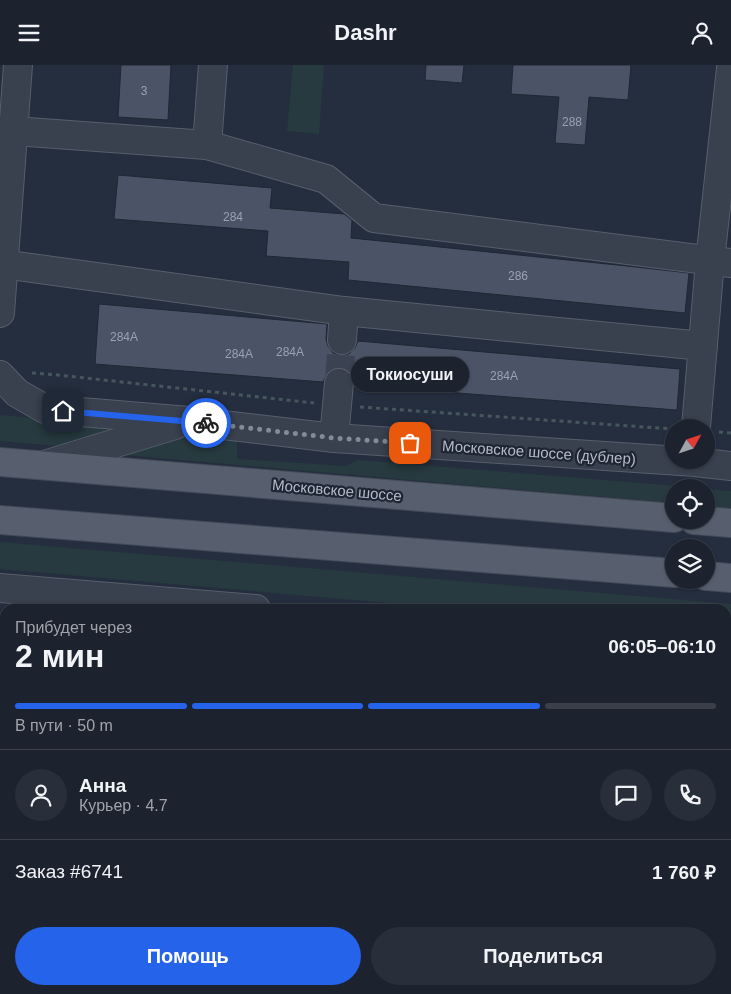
<!DOCTYPE html>
<html lang="ru">
<head>
<meta charset="utf-8">
<style>
	:root { --surface:#1c222e; --page:#292f3a; --text:#f1f3f6; --muted:#a0a4aa; --line:#3a3f4a; --accent:#2563eb }
	body { margin:0; font-family:Helvetica,sans-serif; background:var(--page); color:var(--text); height:100vh; display:flex; flex-direction:column; font-size:19px; white-space:nowrap }
	* { box-sizing:border-box; margin:0 }
	p { font-size:16px; color:var(--muted) }
	.icon { flex:none; width:28px; height:28px; fill:none; stroke:currentColor; stroke-width:2; stroke-linecap:round; stroke-linejoin:round }
	.map { position:relative; flex:1; overflow:hidden }
	.sheet { position:absolute; left:0px; top:539px; width:731px; height:391px; display:flex; flex-direction:column; background:var(--surface); border-radius:15px 15px 0 0; box-shadow:0 1px 4px #0004,0 0 0 1px var(--line) }
	.sheet>* { flex:none }
	.needle { width:32px; rotate:50deg }
	.fabs { position:absolute; left:665px; top:354px; display:grid; gap:10px }
	.fabs a { display:grid; place-items:center; width:50px; height:50px; border-radius:50%; background:var(--surface); box-shadow:0 1px 4px #0004,0 0 0 1px var(--line); font-size:25px }
	.pin { position:absolute; display:grid; place-items:center; width:42px; height:42px; color:#fff; margin:-21px; border-radius:10px; box-shadow:0 2px 8px #0006 }
	.courier { position:absolute; display:grid; place-items:center; width:50px; height:50px; margin:-25px; border:4px solid #2563eb; border-radius:50%; background:#fff; color:#222; box-shadow:0 1px 6px #0007 }
	.bubble { position:absolute; height:35px; border-radius:18px; background:var(--surface); box-shadow:0 1px 4px #0004,0 0 0 1px var(--line); font-size:16px; font-weight:600; line-height:35px; text-align:center }
	.summary em { font-style:normal; font-weight:600 }
	.summary div { display:flex; flex-direction:column-reverse }
	.summary { display:flex; align-items:center; justify-content:space-between; height:85px; padding:0 15px }
	h1 { font-size:32px; font-weight:600; line-height:38px }
	.bar { display:grid; grid-template-columns:repeat(4,1fr); gap:8px 5px; align-content:center; height:60px; padding:0 15px }
	.bar i { height:6px; border-radius:4px; background:var(--line) }
	.bar .selected { background:var(--accent) }
	.bar p { grid-column:span 4 }
	.line { display:flex; align-items:center; gap:12px; padding:0 15px; border-top:1px solid var(--line) }
	.line div { flex:1 }
	.round { display:grid; place-items:center; flex:none; width:52px; height:52px; border-radius:26px; background:var(--page) }
	.primary-button { display:flex; gap:10px; margin-top:auto; padding:10px 15px }
	.primary-button a { flex:1; height:58px; border-radius:30px; background:var(--accent); color:#fff; font-size:20px; font-weight:600; line-height:58px; text-align:center }
	.primary-button a+a { background:var(--page); color:var(--text) }
	header { display:flex; justify-content:space-between; align-items:center; height:65px; padding:0 15px; background:var(--surface); font-size:22px; font-weight:600 }
	.map>svg:first-child { display:block }
	.green { fill:#273a3f }
	.building { fill:#4b5467; stroke:#202735 }
	.lines { fill:none; stroke-linecap:round; stroke-linejoin:round }
	.minor-tunnel { stroke:#3b4353; stroke-width:28; stroke-dasharray:28 14; stroke-linecap:butt }
	.minor-casing { stroke:#575e6c; stroke-width:30 }
	.major-casing { stroke:#424957; stroke-width:30 }
	.path { stroke:#45575c; stroke-width:3; stroke-dasharray:4 4; stroke-linecap:butt }
	.minor { stroke:#39404e; stroke-width:28 }
	.major { stroke:#575f6e; stroke-width:28 }
	.done { stroke:#838a98; stroke-width:5; stroke-dasharray:0 9 }
	.route { stroke:#2563eb; stroke-width:6 }
	.labels { text-anchor:middle; dominant-baseline:central; stroke-width:4.5; stroke-linejoin:round; paint-order:stroke }
	.number-label { font-size:12px; fill:#9aa1b0 }
	.street-label { font-size:15px; fill:#b5bbc9; stroke:#1e2533 }
</style>
</head>
<body>
<header><svg class="icon" aria-label="menu" viewBox="0 0 24 24"><path d="M4 6h16M4 12h16M4 18h16"/></svg>Dashr<svg class="icon" aria-label="person" viewBox="0 0 24 24"><circle cx="12" cy="8" r="4"/><path d="M4 21q1-7 8-7t8 7"/></svg></header>
<div class="map">
<svg width="731" height="929" viewBox="0 0 731 929">
	<rect width="100%" height="100%" fill="#252e3e"/>
	<g class="green">
		<path d="M293 0H324L319 69 287 66Z"/>
		<path d="M0 350 127 361 58 381 0 376Z"/>
		<path d="M184 372 237 375V394L346 401 358 395 691 422H674V438L124 390Z"/>
		<path d="M706 424 731 426V443L706 441Z"/>
		<path d="M0 477 731 539V567H726V544H459L0 504Z"/>
	</g>
	<g class="building">
		<path d="M121 0H171L168 55 118 52Z"/>
		<path d="M426 0H464L462 18 425 15Z"/>
		<path d="M513 0H631L628 35 589 32 585 80 555 78 559 32 511 29Z"/>
		<path d="M118 110 272 123 270 143 344 149 352 155 351 173 627 201 689 208 685 248 348 215 349 197 266 191 268 166 114 154Z"/>
		<path d="M99 239 327 259 326 274 328 281 333 288 340 290 349 289 355 283 358 276 680 304 677 345 355 320 353 312 348 306 340 302 332 304 327 309 323 317 95 299Z"/>
	</g>
	<g class="lines">
		<path class="minor-tunnel" d="M339 318 342 275"/>
		<g class="minor-casing">
			<g id="minor">
				<path d="M0 65 207 80 326 114 374 153 731 198"/>
				<path d="M207 80 213 0"/>
				<path d="M2 199 344 246 703 281"/>
				<path d="M0 248 18 0"/>
				<path d="M342 275 344 246"/>
				<path d="M0 310 17 328 45 344 189 356 334 373 695 397 731 401"/>
				<path d="M696 362 710 196 731 3"/>
				<path d="M334 373 339 318"/>
				<path d="M44 400 175 360"/>
				<path d="M0 523 256 544"/>
				<path d="M726 581H731"/>
				<path d="M0 727H5"/>
				<path d="M726 760H731"/>
				<path d="M0 840H5"/>
				<path d="M0 894 5 895"/>
				<path d="M726 902H731"/>
				<path d="M22 925V929"/>
			</g>
		</g>
		<g class="major-casing">
			<g id="major">
				<path d="M0 397 674 453"/>
				<path d="M0 455 674 508"/>
				<path d="M694 455 731 458"/>
				<path d="M706 511 731 513"/>
			</g>
		</g>
		<g class="path">
			<path d="M32 308 58 310 314 338"/>
			<path d="M360 342 673 364"/>
			<path d="M719 367 731 368"/>
			<path d="M349 544 350 538"/>
			<path d="M0 553H5"/>
			<path d="M726 617H731"/>
		</g>
		<use href="#minor" class="minor"/>
		<use href="#major" class="major"/>
	</g>
	<g class="lines">
		<path class="done" d="M206 358 334 373 410 378"/>
		<path class="route" d="M63 346 206 358"/>
	</g>
	<g class="labels">
		<g class="number-label">
			<text x="144" y="26">3</text>
			<text x="572" y="57">288</text>
			<text x="233" y="152">284</text>
			<text x="518" y="211">286</text>
			<text x="124" y="272">284А</text>
			<text x="290" y="287">284А</text>
			<text x="239" y="289">284А</text>
			<text x="504" y="311">284А</text>
		</g>
		<g class="street-label">
			<text transform="translate(539 387) rotate(4)">Московское шоссе (дублер)</text>
			<text transform="translate(337 425) rotate(5)">Московское шоссе</text>
		</g>
	</g>
</svg>
<div class="fabs">
<a><svg class="needle" viewBox="-14 -14 28 28"><path d="M0-13l5 13h-10z" fill="#e53935"/><path d="M0 13l5-13h-10z" fill="#a0a4aa"/></svg></a>
<a><svg class="icon" aria-label="locate" viewBox="0 0 24 24"><circle cx="12" cy="12" r="6"/><path d="M12 2v4M12 18v4M2 12h4M18 12h4"/></svg></a>
<a><svg class="icon" aria-label="layers" viewBox="0 0 24 24"><path d="M12 4l9 5-9 5-9-5zM3 14l9 5 9-5"/></svg></a>
</div>
<div class="pin" style="left:410px;top:378px;background:#ea580c"><svg class="icon" aria-label="bag" viewBox="0 0 24 24"><path d="M5 8h14l-1 12H6zM9 8a3 3 0 0 1 6 0"/></svg></div>
<div class="pin" style="left:63px;top:346px;background:#1f2937"><svg class="icon" aria-label="home" viewBox="0 0 24 24"><path d="M3 11l9-7 9 7M6 9v11h12V9"/></svg></div>
<div class="courier" style="left:206px;top:358px"><svg class="icon" aria-label="bike" viewBox="0 0 24 24"><circle cx="6" cy="16" r="4"/><circle cx="18" cy="16" r="4"/><path d="M6 16l4-8h5l3 8M10 8l3 8H6M13 5h3"/></svg></div>
<div class="bubble" style="left:351px;top:292px;width:118px">Токиосуши</div>
<section class="sheet">
<div class="summary"><div><h1>2 мин</h1><p>Прибудет через</p></div><em>06:05–06:10</em></div>
<div class="bar"><i class="selected"></i><i class="selected"></i><i class="selected"></i><i></i><p>В пути · 50 m</p></div>
<div class="line" style="height:90px"><a class="round"><svg class="icon" aria-label="person" viewBox="0 0 24 24"><circle cx="12" cy="8" r="4"/><path d="M4 21q1-7 8-7t8 7"/></svg></a><div><b>Анна</b><p>Курьер · 4.7</p></div><a class="round"><svg class="icon" aria-label="chat" viewBox="0 0 24 24"><path d="M4 5h16v11H9l-5 4z"/></svg></a><a class="round"><svg class="icon" aria-label="phone" viewBox="0 0 24 24"><path d="M5 4h4l2 5-3 2q2 4 5 5l2-3 5 2v4C11 20 4 13 5 4z"/></svg></a></div>
<div class="line" style="height:65px"><div>Заказ #6741</div><b>1 760 ₽</b></div>
<div class="primary-button"><a>Помощь</a><a>Поделиться</a></div>
</section>
</div>
</body>
</html>
